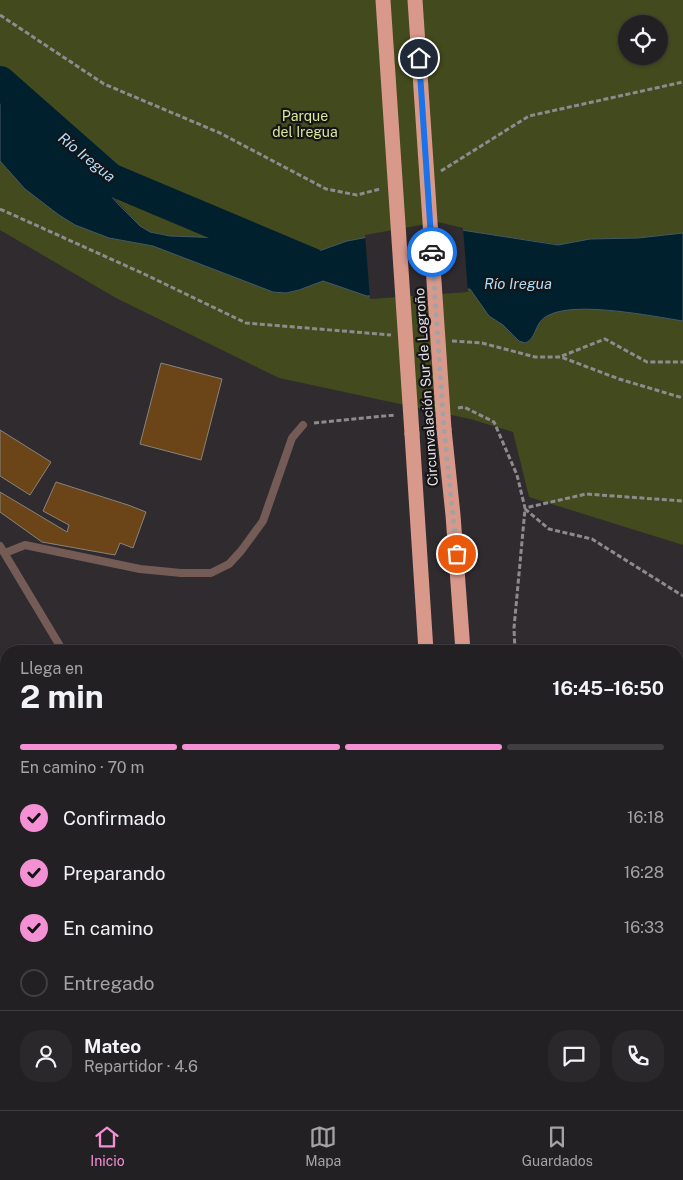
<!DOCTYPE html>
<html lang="es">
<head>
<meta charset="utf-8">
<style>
	:root { --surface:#232023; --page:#2b282b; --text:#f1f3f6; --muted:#a3a3a6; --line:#403e41; --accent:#f491d4 }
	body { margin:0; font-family:"Public Sans",sans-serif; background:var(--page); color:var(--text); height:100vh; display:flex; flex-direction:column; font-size:19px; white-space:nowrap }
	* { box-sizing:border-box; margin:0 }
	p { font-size:16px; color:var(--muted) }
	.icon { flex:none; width:28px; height:28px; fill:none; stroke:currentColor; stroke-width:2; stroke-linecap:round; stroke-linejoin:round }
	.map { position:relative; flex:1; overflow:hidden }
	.sheet { position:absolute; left:0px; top:645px; width:684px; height:465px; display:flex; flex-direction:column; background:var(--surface); border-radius:20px 20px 0 0; box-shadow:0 1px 4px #0004,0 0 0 1px var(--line) }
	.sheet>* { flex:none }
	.fabs { position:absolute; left:618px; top:15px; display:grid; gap:10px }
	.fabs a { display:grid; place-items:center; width:50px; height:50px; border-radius:50%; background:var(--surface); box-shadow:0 1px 4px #0004,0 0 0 1px var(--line); font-size:25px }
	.pin { position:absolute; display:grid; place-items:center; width:42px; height:42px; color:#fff; margin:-21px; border:2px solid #fff; border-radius:50%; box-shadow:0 1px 5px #0007 }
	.courier { position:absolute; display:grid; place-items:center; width:50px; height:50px; margin:-25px; border:4px solid #1a73e8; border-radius:50%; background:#fff; color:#222; box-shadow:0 1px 6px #0007 }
	.summary em { font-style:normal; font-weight:700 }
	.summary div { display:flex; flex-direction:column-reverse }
	.summary { display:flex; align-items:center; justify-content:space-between; height:85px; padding:0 20px }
	h1 { font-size:32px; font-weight:700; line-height:38px }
	.bar { display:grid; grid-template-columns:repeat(4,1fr); gap:8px 5px; align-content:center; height:60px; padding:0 20px }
	.bar i { height:6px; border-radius:4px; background:var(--line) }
	.bar .selected { background:var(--accent) }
	.bar p { grid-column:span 4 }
	.line { display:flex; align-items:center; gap:12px; padding:0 20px; border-top:1px solid var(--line) }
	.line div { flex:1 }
	.round { display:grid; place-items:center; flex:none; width:52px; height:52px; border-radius:20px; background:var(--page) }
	ol { padding:0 20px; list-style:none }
	li { display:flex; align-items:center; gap:15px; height:55px }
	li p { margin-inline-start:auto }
	li .icon { padding:5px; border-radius:50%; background:var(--accent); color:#111; stroke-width:4 }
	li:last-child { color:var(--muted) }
	li i { width:28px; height:28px; border:2px solid var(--line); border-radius:50% }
	.menu { display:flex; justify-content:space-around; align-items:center; height:70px; border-top:1px solid var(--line); background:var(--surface); font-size:14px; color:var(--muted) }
	.menu a { display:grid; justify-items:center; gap:2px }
	.menu .selected { color:var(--accent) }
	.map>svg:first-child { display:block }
	.green { fill:#434a1d; fill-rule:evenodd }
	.water { fill:#00202e; stroke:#445a65 }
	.pier { fill:#2f2b2f }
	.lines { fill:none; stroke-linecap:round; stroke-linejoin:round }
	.river { stroke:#00202e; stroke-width:32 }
	.building { fill:#6b4518; stroke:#88837e }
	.path { stroke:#8e8b8e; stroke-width:3; stroke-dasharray:5 2.5; stroke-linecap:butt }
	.lane { stroke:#755b55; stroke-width:8 }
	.street { stroke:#755b55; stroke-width:12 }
	.highway { stroke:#d8998b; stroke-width:15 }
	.highway-bridge { stroke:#d8998b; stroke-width:15 }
	.done { stroke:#a4a1a5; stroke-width:5; stroke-dasharray:0 9 }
	.route { stroke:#1a73e8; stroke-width:6 }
	.labels { text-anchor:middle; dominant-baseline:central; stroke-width:4.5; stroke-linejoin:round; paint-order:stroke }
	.park-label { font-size:14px; fill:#d9e995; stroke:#161416 }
	.street-label { font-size:14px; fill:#e3e1e4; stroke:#161416 }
	.water-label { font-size:15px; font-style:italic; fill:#acdffb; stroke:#161416 }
</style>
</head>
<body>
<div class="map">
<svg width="683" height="1110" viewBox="0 0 683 1110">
	<rect width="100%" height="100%" fill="#2f2b2f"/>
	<g class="green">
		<path d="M0 0H683V233L638 238 590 239 564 245 467 231 330 248 319 251H307L295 248 257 246 225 238 170 236 150 232 140 226 80 161 59 131 27 93 0 67ZM626 24H659V56H626Z"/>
		<path d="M0 161 25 189 59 215 75 225 109 238 153 246 273 292 286 293 299 290 323 281 367 296 470 289 489 316 503 325 514 337 525 343C538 338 533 322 549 315 577 301 651 316 683 321V545L529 497 513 432 470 419 279 378 116 298 0 230Z"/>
		<path d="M678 789 683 803V915L678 913Z"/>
	</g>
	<path class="water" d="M0 67 45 113 80 161 119 205 140 226 150 232 170 236 225 238 257 246 295 248 319 251 347 241 438 224 455 229 558 245 590 239 638 238 683 233V321C651 316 577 301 549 315 533 322 538 338 525 343L519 341 503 325 489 316 470 289 367 296 323 281 299 290 286 293 273 292 153 246 109 238 75 225 59 215 25 189 0 161Z"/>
	<path class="pier" d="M438 222 463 228 468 292 370 299 365 235Z"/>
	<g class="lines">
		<path class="river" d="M0 82 110 179 312 264"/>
	</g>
	<g class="building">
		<path d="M161 363 222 379 201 460 140 444Z"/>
		<path d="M0 430 51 462 30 495 0 476Z"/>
		<path d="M56 482 128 505 146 512 133 548 120 543 115 555 42 542 0 512V492L67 532 69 525 43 511Z"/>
	</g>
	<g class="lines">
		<g class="path">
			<path d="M0 15 104 84 220 133 326 189 357 195 380 189"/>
			<path d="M441 171 529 116 683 82"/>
			<path d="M0 209 142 273 246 323 391 335"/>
			<path d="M452 341 482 343 535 357H561L619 379 683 398"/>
			<path d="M562 356 605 339 647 362H683"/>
			<path d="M458 408 464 407 494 422 517 475 525 508 586 494 683 501"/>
			<path d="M314 423 395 415"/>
			<path d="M525 509 549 529 592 539 683 596"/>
			<path d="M515 651 514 628 525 509"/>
			<path d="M678 921 683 923"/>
			<path d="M566 1104 567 1110"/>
			<path d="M600 1110 601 1104"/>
		</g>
		<g class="lane">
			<path d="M0 546 63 651"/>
			<path d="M5 553 25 545 140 569 181 573H211L229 564 241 551 263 521 292 438 303 425"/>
			<path d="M0 845H6"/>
			<path d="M327 1104 330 1110"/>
			<path d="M398 1104 399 1110"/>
		</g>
		<g class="street">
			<path d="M0 887 6 888"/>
			<path d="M0 909H6"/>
			<path d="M678 987 683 988"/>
			<path d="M678 1004 683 1006"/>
		</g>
		<g class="highway">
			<path d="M444 429 453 515 463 651"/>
			<path d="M412 434 426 651"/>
			<path d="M442 1104 443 1110"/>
			<path d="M459 1104V1110"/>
			<path d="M494 1104V1110"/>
			<path d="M510 1104 511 1110"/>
		</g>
		<g class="highway-bridge">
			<path d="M383 0 412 434"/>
			<path d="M415 0 444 429"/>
		</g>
	</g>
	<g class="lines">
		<path class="done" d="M432 252 444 429 457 554"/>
		<path class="route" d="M419 58 432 252"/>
	</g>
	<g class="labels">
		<g class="park-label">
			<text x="305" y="116">Parque<tspan x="305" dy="16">del Iregua</tspan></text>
		</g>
		<g class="street-label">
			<text transform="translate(426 387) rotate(-94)">Circunvalación Sur de Logroño</text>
		</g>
		<g class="water-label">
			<text transform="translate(87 157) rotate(39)">Río Iregua</text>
			<text x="518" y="283">Río Iregua</text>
		</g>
	</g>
</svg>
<div class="fabs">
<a><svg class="icon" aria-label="locate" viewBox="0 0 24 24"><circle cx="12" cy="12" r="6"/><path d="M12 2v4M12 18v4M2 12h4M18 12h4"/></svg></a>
</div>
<div class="pin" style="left:457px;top:554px;background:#ea580c"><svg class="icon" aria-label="bag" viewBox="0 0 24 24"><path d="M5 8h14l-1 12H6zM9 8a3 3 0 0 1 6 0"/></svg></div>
<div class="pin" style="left:419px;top:58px;background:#1f2937"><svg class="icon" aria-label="home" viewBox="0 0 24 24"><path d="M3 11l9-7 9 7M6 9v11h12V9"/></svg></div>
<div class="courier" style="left:432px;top:252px"><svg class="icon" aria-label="car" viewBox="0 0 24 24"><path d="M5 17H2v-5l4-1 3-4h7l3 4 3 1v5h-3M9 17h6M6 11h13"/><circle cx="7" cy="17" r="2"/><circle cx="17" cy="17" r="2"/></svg></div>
<section class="sheet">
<div class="summary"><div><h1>2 min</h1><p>Llega en</p></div><em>16:45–16:50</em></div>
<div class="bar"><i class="selected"></i><i class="selected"></i><i class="selected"></i><i></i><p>En camino · 70 m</p></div>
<ol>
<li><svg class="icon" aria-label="check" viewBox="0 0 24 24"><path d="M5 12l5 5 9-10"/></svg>Confirmado<p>16:18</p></li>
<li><svg class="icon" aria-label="check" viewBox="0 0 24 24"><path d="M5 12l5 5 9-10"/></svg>Preparando<p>16:28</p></li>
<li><svg class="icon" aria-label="check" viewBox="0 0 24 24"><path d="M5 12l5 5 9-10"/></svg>En camino<p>16:33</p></li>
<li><i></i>Entregado</li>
</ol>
<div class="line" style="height:90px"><a class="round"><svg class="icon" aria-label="person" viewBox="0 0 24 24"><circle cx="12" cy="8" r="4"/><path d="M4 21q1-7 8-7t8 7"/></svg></a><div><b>Mateo</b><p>Repartidor · 4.6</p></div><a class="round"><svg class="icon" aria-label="chat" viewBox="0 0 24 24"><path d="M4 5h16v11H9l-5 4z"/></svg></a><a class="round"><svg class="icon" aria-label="phone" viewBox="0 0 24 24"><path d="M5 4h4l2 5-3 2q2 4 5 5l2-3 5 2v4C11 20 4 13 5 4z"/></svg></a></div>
</section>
</div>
<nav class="menu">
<a class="selected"><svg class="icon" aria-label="home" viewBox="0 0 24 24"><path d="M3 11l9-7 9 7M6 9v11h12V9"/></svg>Inicio</a>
<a><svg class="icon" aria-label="map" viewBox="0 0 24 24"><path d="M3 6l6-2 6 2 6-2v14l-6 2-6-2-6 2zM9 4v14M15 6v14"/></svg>Mapa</a>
<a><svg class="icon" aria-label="saved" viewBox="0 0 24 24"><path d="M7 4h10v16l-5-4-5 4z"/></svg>Guardados</a>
</nav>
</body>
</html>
